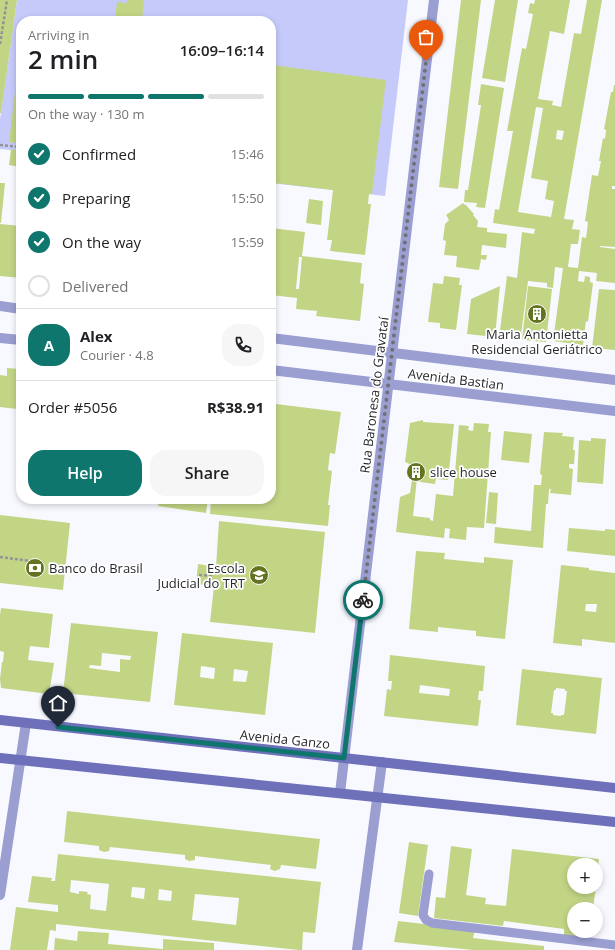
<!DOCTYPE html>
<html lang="en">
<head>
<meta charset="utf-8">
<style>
	:root { --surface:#fff; --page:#f6f6f6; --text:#202124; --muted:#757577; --line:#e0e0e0; --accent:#0f766e }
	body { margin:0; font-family:"Open Sans",sans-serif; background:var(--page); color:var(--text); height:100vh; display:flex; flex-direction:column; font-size:15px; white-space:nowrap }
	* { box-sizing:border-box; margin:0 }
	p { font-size:13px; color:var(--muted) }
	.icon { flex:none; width:22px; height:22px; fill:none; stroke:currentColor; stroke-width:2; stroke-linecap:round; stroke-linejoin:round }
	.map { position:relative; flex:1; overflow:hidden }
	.details { position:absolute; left:16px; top:16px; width:260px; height:488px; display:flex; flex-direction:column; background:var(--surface); border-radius:16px; box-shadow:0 2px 6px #0003 }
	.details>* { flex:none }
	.tools { position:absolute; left:567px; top:858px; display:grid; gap:8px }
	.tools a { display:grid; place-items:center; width:36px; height:36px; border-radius:50%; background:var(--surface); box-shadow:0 2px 6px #0003; font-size:20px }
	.pin { position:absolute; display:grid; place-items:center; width:34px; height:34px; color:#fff; margin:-41px -17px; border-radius:50% 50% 50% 0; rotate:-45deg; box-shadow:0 0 4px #0007 }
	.pin .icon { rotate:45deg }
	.courier { position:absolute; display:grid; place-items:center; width:40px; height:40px; margin:-20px; border:3px solid #0f766e; border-radius:50%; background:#fff; color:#222; box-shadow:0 1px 5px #0007 }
	.summary em { font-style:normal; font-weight:600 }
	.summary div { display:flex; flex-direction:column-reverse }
	.summary { display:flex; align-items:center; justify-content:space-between; height:68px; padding:0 12px }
	h1 { font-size:26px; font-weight:600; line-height:30px }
	.bar { display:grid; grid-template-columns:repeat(4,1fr); gap:6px 4px; align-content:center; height:48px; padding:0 12px }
	.bar i { height:5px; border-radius:3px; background:var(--line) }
	.bar .current { background:var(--accent) }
	.bar p { grid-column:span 4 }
	.line { display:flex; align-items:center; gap:10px; padding:0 12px; border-top:1px solid var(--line) }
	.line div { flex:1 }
	.round { display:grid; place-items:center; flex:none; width:42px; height:42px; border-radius:16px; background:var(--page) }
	ol { padding:0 12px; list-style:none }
	li { display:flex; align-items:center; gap:12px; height:44px }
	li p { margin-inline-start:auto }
	li .icon { padding:4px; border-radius:50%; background:var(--accent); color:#fff; stroke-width:4 }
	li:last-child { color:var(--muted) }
	li i { width:22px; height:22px; border:2px solid var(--line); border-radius:50% }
	.cta { display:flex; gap:8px; margin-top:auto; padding:8px 12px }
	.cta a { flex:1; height:46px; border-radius:16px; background:var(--accent); color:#fff; font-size:16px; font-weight:600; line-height:46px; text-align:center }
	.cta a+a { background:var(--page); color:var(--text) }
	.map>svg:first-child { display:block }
	.green { fill:#c6cafb }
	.building { fill:#c2d585; fill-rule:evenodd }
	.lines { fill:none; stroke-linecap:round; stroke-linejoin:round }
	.path { stroke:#929399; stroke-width:2.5; stroke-dasharray:3 2; stroke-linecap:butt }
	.lane { stroke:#9a9ed1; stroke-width:9 }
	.street { stroke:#9a9ed1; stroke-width:10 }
	.secondary { stroke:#6e70ba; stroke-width:10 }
	.done { stroke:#707177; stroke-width:4; stroke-dasharray:0 7.2 }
	.route { stroke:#0f766e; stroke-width:5 }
	.labels { text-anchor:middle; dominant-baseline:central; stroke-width:3.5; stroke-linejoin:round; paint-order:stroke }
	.poi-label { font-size:13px; fill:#27282e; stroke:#fff; text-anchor:start }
	.street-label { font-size:13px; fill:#27282e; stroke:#fff }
</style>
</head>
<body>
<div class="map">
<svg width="615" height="950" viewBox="0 0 615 950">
	<rect width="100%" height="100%" fill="#f8f9ff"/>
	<path class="green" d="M17 0H408L385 196 271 183V21H21V151L0 149V119Z"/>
	<g class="building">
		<path d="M0 0H17L1 113H0Z"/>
		<path d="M127 0H144L142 21H102L103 17 115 19 117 2 127 3Z"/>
		<path d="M461 0H481L458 189 439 187Z"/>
		<path d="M495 0H518L505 82 482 78Z"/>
		<path d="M535 0H570L564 34 550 31 538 99 553 101 552 105 561 107 574 33 581 34 587 0H602L564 219 574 220 572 229 580 230 578 244H571L568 267 578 268 582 237 586 238 588 222 585 221 592 175 598 176 601 161H599L603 138 605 139 606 130 604 129 611 92H613L614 85H615V186H612V189H615V247L600 246V247L615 249V283L596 281 597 273 579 271 578 281 584 282 585 276 590 277V282L593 283 588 322 586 321 583 345 553 341 563 268 555 267 553 288 547 287V283L528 281 521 335 510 333V331L500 330 507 276 517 278 522 232 534 234 535 229 493 223 495 209 499 210 513 131H507L522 48 526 49 533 14 528 13 530 3 534 4ZM536 107 543 108 531 178 548 181 545 199 554 201 551 217 518 212ZM557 130 564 131 562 140 556 139Z"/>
		<path d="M20 51H21V144L9 142Z"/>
		<path d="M272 65 386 80 372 194H369L368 204H371L365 255 330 251 332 240H327L333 190 274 183 272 198H271V75Z"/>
		<path d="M481 84 504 88 485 208 476 207 477 203 464 202 465 190H468L481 105H478Z"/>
		<path d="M11 149 21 151V167L9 165Z"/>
		<path d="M0 183H5L1 223H0Z"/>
		<path d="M309 199 323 201 321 225 306 223Z"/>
		<path d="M463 203 465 205V204L474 214 473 215 478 221 477 227 487 228V232L507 234 506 248 482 245 481 255H487L486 260 481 259 479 270 456 267 457 256 444 255 446 241 443 240 445 224 449 220 446 215Z"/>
		<path d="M0 224 21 226V278L0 276Z"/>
		<path d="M271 228 305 232 302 256 362 263 360 283 364 284 360 321 316 316 317 311 296 309 297 298 271 295ZM299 257H302L299 289H296Z"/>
		<path d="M444 276 460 278 459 285H462L456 330 440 328V323L428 322 433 283 443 284Z"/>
		<path d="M500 286 495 337 467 334 471 299Z"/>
		<path d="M528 286 552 289 546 342 522 340Z"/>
		<path d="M599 289 615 290V350L592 348Z"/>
		<path d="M7 368 21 369V417L16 416 17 409 0 407V375L7 376Z"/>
		<path d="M276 404 341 412 335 454 330 453 328 470 332 471 328 505H330L328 526 210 514 211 499H271V410H276Z"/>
		<path d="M423 420V422L454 424 448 480 436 479 435 484 420 482 421 478H417L413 516 430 518V520L433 521 436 494 453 496 459 425 469 426 468 430 473 431 474 423 489 424 488 432H491L484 528 467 527 466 540 449 538 450 529 445 528 444 538 396 532 400 497 410 493 414 466 405 462 410 423Z"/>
		<path d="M504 431 532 434 529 463 501 460Z"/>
		<path d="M544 432 563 433 562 436 574 437 573 450H575L574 464H569V468L573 469 571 495 550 493 551 489H549L548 504H546L543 548 494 543 495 527 531 531 534 485H541L542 475 540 474Z"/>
		<path d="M591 438 606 439 603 484 577 482 579 440 591 441Z"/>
		<path d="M489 492 498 493 496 524 486 523Z"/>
		<path d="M160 499H208L206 513 158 506Z"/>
		<path d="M0 515 70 523 63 590 0 583Z"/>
		<path d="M219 521 325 532 315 633 210 622 214 586 196 584 198 564 216 567Z"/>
		<path d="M569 528 605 531V529L615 530V556L567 551Z"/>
		<path d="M416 551 445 553 444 559 484 563V557L513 560 505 639 476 636V631L438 627V632L409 629Z"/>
		<path d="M561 565 589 568V570L615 573V643L582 639V646L553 643ZM586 604H597L596 612 585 611Z"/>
		<path d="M1 608 53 614 49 648 30 646 28 660 54 663 49 694 1 688 0 679 2 662H3L4 652 0 651V615Z"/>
		<path d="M71 623 158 632 150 702 63 693ZM102 653 131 656 130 660 120 659V672L89 668 90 665 101 666Z"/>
		<path d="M182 633 273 643 265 715 174 705ZM201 666 215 668 214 679 200 677ZM234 669 248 671 246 682 233 681Z"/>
		<path d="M390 655 485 666 483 691H479L478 700H481L478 726 384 716 387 689 391 690 392 681H388ZM420 685 450 689 449 696 419 693Z"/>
		<path d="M522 669 602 678 596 734 516 725ZM556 688 565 689V691H567L564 715H561V716L553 715V713H551L554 690H556Z"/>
		<path d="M67 811 320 839 316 869 281 865 280 869 275 871 270 869 271 865 195 856V860L189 861 185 859V855L110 847 109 851 104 852 99 850V846L64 842Z"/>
		<path d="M409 842 428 845 418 916 399 913Z"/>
		<path d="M451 846 472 849 466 895 486 898 485 904 506 906 512 849 599 859 597 880H596V865H574V887H596L593 909H574V931H580V938L564 936V929L504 921 503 926 434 918 436 897 445 898Z"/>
		<path d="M58 854 321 882 315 933 303 932 302 950H299L56 924V931L50 930 47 950H10L16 907 58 912V905L28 902 32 876 52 878 51 881H55ZM71 880 109 884 106 911 90 909 91 895 87 894 88 892 79 891V894L70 892ZM132 887 145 888 144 899 131 897ZM159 889 172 891 171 901 158 900ZM195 894 239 898 236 925 192 920Z"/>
		<path d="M398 921 475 930 473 938 544 946V950H473L394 942Z"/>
		<path d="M78 931 109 933 108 944 163 949V939L214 943V950H54L55 938 77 941Z"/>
	</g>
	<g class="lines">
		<g class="path">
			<path d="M0 44 7 0"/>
			<path d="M0 145 21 147"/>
			<path d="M0 557 31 561"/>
			<path d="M199 575 214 576"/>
		</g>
		<path class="lane" d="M429 874 423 915 426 920 432 923 615 945"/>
		<g class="street">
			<path d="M0 306 21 309"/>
			<path d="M0 338 21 340"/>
			<path d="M271 338 615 380"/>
			<path d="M271 370 615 411"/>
			<path d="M340 793 434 0"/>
			<path d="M0 895 26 723"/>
			<path d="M357 950 382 762"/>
		</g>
		<g class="secondary">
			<path d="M0 720 615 788"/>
			<path d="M0 758 615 822"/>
		</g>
	</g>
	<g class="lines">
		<path class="done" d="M363 600 426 61"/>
		<path class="route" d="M58 727 344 758 363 600"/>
	</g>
	<defs>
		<g id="building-disc" transform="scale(1)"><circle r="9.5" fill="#637320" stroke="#fff"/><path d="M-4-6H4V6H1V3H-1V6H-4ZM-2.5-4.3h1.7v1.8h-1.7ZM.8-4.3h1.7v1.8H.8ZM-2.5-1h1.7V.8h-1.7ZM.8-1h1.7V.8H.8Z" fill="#fff"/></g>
		<g id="bank-disc" transform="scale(1)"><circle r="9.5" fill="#637320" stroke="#fff"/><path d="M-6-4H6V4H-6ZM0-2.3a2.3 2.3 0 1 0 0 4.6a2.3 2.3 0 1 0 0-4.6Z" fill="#fff"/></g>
		<g id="university-disc" transform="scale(1)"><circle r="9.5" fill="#637320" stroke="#fff"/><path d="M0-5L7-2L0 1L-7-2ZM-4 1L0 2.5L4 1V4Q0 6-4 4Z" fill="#fff"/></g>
	</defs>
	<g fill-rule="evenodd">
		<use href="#building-disc" x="537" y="314"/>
		<use href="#building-disc" x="416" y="472"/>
		<use href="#bank-disc" x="35" y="568"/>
		<use href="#university-disc" x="259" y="575"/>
	</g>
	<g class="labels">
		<g class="poi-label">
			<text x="537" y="334" text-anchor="middle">Maria Antonietta<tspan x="537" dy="15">Residencial Geriátrico</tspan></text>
			<text x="430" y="472">slice house</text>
			<text x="49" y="568">Banco do Brasil</text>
			<text x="245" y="568" text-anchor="end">Escola<tspan x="245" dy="15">Judicial do TRT</tspan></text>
		</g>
		<g class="street-label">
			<text transform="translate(456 379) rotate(7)">Avenida Bastian</text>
			<text transform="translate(374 395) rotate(-83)">Rua Baronesa do Gravataí</text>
			<text transform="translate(285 739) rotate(6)">Avenida Ganzo</text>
		</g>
	</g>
</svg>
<div class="tools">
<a>+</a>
<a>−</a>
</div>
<div class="pin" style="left:426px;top:61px;background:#ea580c"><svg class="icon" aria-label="bag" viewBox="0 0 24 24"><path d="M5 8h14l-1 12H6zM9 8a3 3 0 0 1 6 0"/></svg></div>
<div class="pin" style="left:58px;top:727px;background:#1f2937"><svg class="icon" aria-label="home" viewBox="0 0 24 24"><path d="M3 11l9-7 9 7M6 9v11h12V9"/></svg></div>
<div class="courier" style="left:363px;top:600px"><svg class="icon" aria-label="bike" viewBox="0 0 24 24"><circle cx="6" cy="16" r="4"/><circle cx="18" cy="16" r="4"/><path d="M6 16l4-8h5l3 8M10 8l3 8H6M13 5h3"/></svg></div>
<section class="details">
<div class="summary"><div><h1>2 min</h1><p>Arriving in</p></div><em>16:09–16:14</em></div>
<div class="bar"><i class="current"></i><i class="current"></i><i class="current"></i><i></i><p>On the way · 130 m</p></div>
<ol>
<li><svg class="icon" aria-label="check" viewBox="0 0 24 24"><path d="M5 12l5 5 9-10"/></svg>Confirmed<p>15:46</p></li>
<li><svg class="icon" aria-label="check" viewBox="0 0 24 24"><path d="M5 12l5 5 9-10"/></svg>Preparing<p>15:50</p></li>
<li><svg class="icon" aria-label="check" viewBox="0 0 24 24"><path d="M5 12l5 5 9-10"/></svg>On the way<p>15:59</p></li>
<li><i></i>Delivered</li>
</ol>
<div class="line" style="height:72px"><b class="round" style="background:var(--accent);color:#fff">A</b><div><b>Alex</b><p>Courier · 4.8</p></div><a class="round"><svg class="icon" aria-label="phone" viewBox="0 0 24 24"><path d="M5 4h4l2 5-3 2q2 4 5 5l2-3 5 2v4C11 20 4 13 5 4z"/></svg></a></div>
<div class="line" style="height:52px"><div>Order #5056</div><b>R$38.91</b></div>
<div class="cta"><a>Help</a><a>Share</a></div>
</section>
</div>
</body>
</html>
